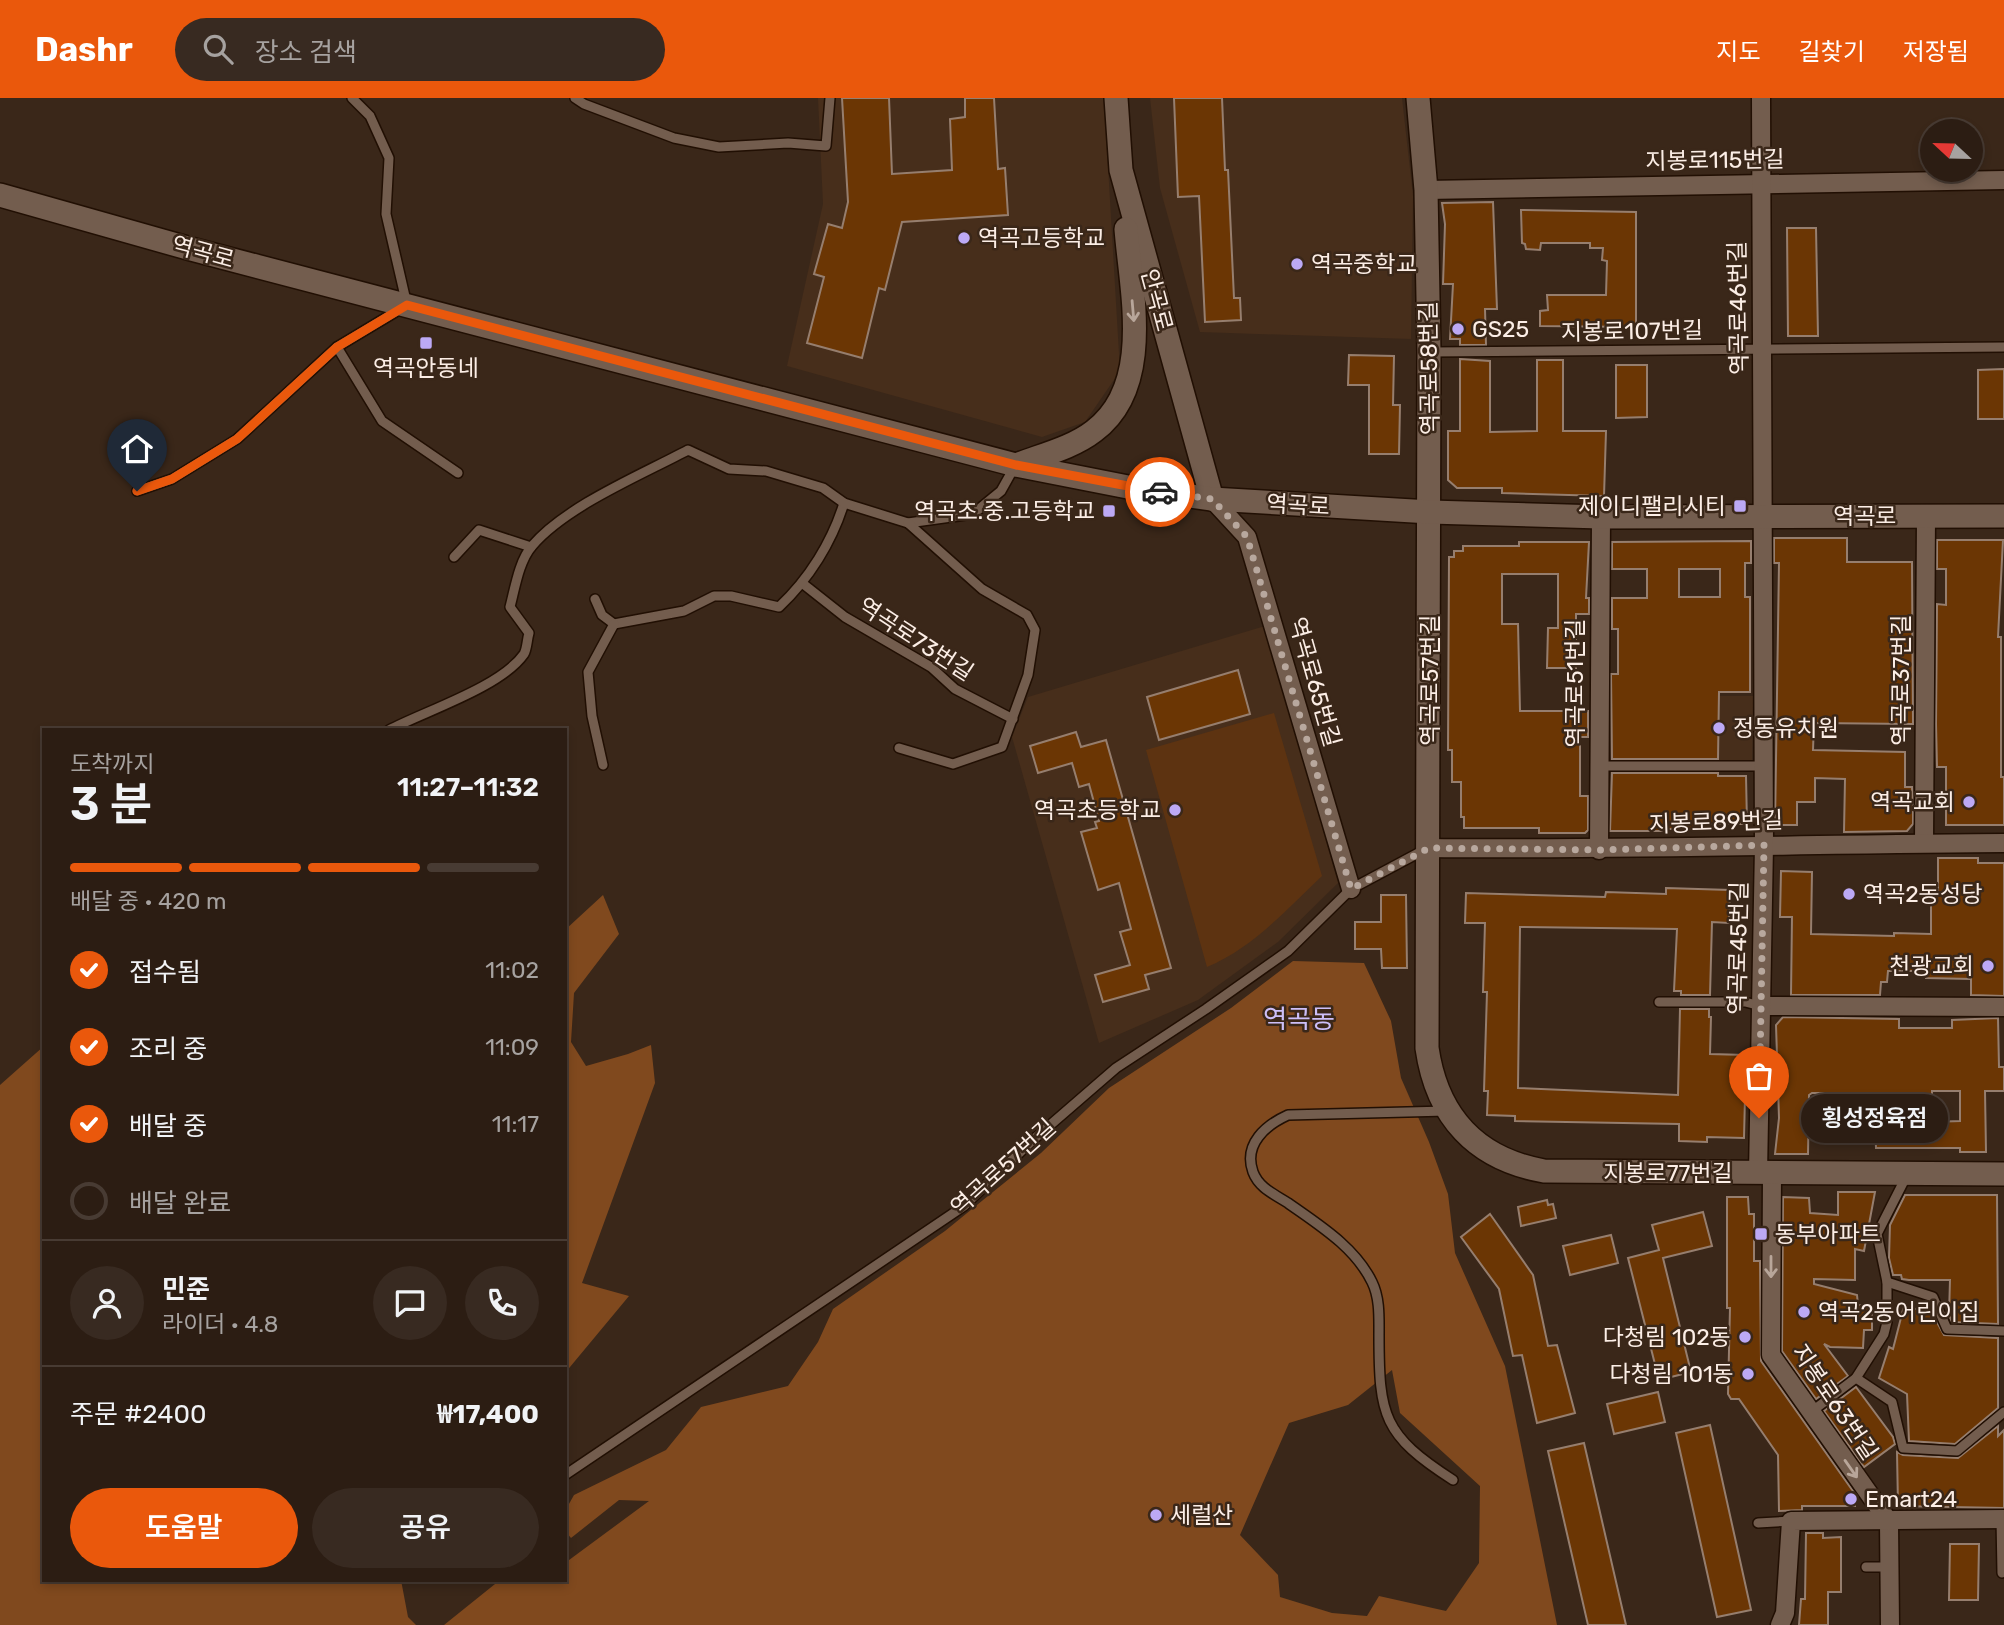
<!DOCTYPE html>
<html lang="ko">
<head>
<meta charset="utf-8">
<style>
	:root { --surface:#2c1d13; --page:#382a21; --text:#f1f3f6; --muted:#a6a2a0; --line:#483b33; --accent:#ea580c }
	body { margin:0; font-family:Rubik,"Noto Sans KR",sans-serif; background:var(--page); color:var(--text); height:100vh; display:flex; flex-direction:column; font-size:26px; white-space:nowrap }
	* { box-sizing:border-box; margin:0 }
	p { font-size:23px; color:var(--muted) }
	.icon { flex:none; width:38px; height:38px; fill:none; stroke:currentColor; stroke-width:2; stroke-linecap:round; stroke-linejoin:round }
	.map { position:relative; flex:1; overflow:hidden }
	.drawer { position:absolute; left:42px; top:630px; width:525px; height:854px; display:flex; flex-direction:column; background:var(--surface); border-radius:0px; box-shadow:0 4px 10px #0003,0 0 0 2px var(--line) }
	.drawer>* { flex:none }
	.needle { width:46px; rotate:292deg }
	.buttons { position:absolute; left:1920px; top:21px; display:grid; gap:14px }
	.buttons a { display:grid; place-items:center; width:63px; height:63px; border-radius:50%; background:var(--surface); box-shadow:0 4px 10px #0003,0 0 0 2px var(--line); font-size:35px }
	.pin { position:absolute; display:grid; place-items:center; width:60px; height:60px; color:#fff; margin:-72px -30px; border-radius:50% 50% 50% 0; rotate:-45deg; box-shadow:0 0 7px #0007 }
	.pin .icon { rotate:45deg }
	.courier { position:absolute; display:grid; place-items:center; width:70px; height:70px; margin:-35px; border:5px solid #ea580c; border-radius:50%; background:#fff; color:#222; box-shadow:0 2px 9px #0007 }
	.bubble { position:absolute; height:49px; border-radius:24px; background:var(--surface); box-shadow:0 4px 10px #0003,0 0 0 2px var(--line); font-size:23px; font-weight:600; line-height:49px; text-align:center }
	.headline em { font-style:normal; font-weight:600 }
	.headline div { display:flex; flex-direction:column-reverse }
	.headline { display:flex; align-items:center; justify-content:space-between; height:119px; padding:0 28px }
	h1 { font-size:46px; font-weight:600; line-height:52px }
	.bar { display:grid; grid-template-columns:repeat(4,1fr); gap:10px 7px; align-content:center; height:84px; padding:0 28px }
	.bar i { height:9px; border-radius:5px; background:var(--line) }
	.bar .current { background:var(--accent) }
	.bar p { grid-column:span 4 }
	.line { display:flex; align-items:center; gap:18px; padding:0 28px; border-top:2px solid var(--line) }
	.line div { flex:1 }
	.round { display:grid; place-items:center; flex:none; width:74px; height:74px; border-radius:37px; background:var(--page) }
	ol { padding:0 28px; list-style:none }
	li { display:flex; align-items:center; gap:21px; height:77px }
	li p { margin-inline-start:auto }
	li .icon { padding:7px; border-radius:50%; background:var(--accent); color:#fff; stroke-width:4 }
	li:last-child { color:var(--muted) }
	li i { width:38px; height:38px; border:4px solid var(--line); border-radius:50% }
	.action { display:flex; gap:14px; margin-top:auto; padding:14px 28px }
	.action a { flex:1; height:80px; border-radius:42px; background:var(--accent); color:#fff; font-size:28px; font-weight:600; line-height:80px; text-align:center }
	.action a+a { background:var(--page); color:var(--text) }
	header { display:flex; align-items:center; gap:42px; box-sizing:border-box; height:98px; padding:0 35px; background:var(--accent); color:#fff }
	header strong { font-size:33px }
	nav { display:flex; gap:38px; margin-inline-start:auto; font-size:24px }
	.search { width:490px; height:63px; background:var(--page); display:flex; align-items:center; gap:18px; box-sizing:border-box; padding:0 24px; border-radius:38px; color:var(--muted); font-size:26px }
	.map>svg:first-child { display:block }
	.built { fill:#472e1b }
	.green { fill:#5d3311 }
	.forest { fill:#80491e; fill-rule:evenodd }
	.building { fill:#6b3604; stroke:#967e6e; stroke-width:2; fill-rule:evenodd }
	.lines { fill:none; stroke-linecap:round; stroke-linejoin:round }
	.service-casing { stroke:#210f03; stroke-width:12 }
	.minor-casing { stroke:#210f03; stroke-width:21 }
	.tertiary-casing { stroke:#210f03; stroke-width:26 }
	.service { stroke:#735d4e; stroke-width:9 }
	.minor { stroke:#735d4e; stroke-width:18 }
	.tertiary { stroke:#735d4e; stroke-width:23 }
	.oneway { stroke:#b8a69a }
	.done { stroke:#b8a89e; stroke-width:7; stroke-dasharray:0 12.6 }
	.route { stroke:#ea580c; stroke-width:9 }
	.poi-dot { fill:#bca9f5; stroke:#3a2719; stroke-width:2.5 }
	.labels { text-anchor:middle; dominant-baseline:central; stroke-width:5; stroke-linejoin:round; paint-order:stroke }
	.street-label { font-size:23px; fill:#fceee6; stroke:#3a2719 }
	.poi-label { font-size:23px; fill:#fceee6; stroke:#3a2719; text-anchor:start }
	.quarter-label { font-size:26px; fill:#cdbff8; stroke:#3a2719 }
</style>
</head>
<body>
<header>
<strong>Dashr</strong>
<div class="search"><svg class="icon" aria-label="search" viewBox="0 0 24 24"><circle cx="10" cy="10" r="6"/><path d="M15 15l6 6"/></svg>장소 검색</div>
<nav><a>지도</a><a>길찾기</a><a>저장됨</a></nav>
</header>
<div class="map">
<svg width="2004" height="1527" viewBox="0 0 2004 1527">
	<rect width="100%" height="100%" fill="#3a2719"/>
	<g class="built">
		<path d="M818 0H1104L1120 273 1085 324 1042 339 787 268 823 106Z"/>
		<path d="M1150 0H1402L1413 98 1411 241 1200 234 1160 90Z"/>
		<path d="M1265 528 1338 785 1278 844 1198 902 1099 945 1012 639 1028 599Z"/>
		<path d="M1686 598H1753L1752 662H1686Z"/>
	</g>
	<path class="green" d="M1274 615 1322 778C1286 812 1253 850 1207 869L1146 652Z"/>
	<g class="forest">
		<path d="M603 797 619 836 574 895 571 944 586 968 628 956 651 947 655 985 582 1185 629 1198 565 1275V832Z"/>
		<path d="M1293 863 1364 865 1391 923 1401 980 1429 1044 1448 1096 1455 1155 1505 1268 1557 1527H444L500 1482H565V1465L649 1403 619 1402 571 1440 565 1433V1413L574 1397 666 1352 701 1309 788 1288 818 1244 833 1211 945 1133 988 1098 1041 1055 1109 990 1231 910ZM1392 1272 1400 1315 1480 1388 1479 1465 1446 1513 1379 1498 1367 1518 1332 1515 1280 1499 1278 1477 1240 1437 1289 1325 1348 1307Z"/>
		<path d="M44 948V1482H401L408 1519 416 1527H0V987Z"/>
	</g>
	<g class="building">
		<path d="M842 0H889L892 76 952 72 950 21 965 19V0H994L998 71 1005 70 1008 117 902 124 885 192 879 190 862 260 807 245 824 179 814 176 828 126 842 130 848 104Z"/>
		<path d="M1174 0H1222L1225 72H1228L1234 200H1240L1241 222 1205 224 1199 98 1178 99Z"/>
		<path d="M1493 104 1497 211H1485L1486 247H1460V241H1450L1453 186H1443L1445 126 1442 105Z"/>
		<path d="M1521 112 1636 114V229L1540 228V213L1548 212 1547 197H1606L1607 163 1602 162 1603 150H1590V145H1541L1540 152 1526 151 1525 146 1522 145Z"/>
		<path d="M1787 130H1816L1818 238H1788Z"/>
		<path d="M1349 257 1394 258 1393 307H1400L1399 356H1369V287H1348Z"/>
		<path d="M1460 261 1490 263V334L1537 333V262H1563V333H1606L1604 398 1502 395V390H1457L1448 382V333H1460Z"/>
		<path d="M1616 267H1647V319L1616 320Z"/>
		<path d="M2004 271V321H1978V272Z"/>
		<path d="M1774 440H1847V464H1912L1913 626 1814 625 1813 652 1905 654V689H1912L1913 713V726L1907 733 1844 734 1845 681 1815 680V704H1797V727H1775L1779 465H1774Z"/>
		<path d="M1937 442H2003L1998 539H2001V679H2004V727H1946V669H1937L1936 626 1937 506 1946 507V471H1937Z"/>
		<path d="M1751 443V465H1745V499H1750V594H1719L1718 661H1612L1611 576H1618V531H1612V500H1647V471H1612V444ZM1679 471H1720V499H1679Z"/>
		<path d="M1519 444H1589L1586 500H1589V516H1576V570H1547L1548 530H1558V476H1502V526H1518L1520 613H1588V639H1580V698H1588V732L1585 735H1539V730H1464V719H1461V684H1452V652H1448L1449 459H1454V453H1463V448H1519Z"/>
		<path d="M1238 572 1250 616 1159 642 1147 599Z"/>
		<path d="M1076 634 1081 649 1106 642 1171 870 1145 877 1149 891 1103 904 1095 877 1130 867 1120 834 1131 831 1119 785 1098 792 1081 734 1097 730 1095 724 1099 723 1089 686 1079 689 1072 665 1038 675 1030 648Z"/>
		<path d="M1612 675H1718V678H1746L1747 726H1704V731H1664V733H1610Z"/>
		<path d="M1938 760H1978V765H2004V898L1971 897V881L1926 880V873H1888L1887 884H1881L1880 897H1791L1792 819H1780L1781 773 1812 774 1811 836 1894 838V835L1931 836V795H1938Z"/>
		<path d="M1666 790 1730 792 1729 825 1712 824 1710 897H1681V893H1674L1677 831 1520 829 1518 990 1678 997 1680 911H1709V919H1711L1710 956 1746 957 1744 1040 1707 1039V1044L1679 1043V1026L1515 1023V1018L1487 1017 1488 993H1484L1487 894H1483L1485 825H1465L1466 795 1605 799 1606 794 1666 796Z"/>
		<path d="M1381 797H1406L1407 870H1382L1381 851H1355V824H1381Z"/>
		<path d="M1783 919 1899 921V930H1952V922L1998 920 1999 969H2004V993H1985L1986 1054H1960V1050H1876L1874 995H1812L1809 997 1808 1056H1775L1779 1020 1776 927ZM1932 993H1960V1023L1932 1024Z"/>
		<path d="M1838 1094H1875L1864 1153 1855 1151V1182L1814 1181V1186L1857 1197 1858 1207H1872V1232H1864L1863 1250 1830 1249 1824 1246 1848 1278 1816 1301 1782 1253 1783 1099 1809 1100 1810 1115 1838 1117Z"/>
		<path d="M1905 1097H1997L1998 1226 1952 1224 1949 1217 1950 1182H1909L1902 1181 1901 1177H1893L1889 1160 1890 1127Z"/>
		<path d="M1727 1099H1748L1749 1116H1754V1163H1760L1761 1263 1855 1396V1408H1802V1412L1779 1413 1778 1357 1739 1301H1731L1728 1296 1730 1210H1727Z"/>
		<path d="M1547 1102 1548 1107 1553 1106 1556 1120 1521 1128 1518 1109Z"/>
		<path d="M1703 1114 1712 1148 1663 1160 1691 1274 1659 1282 1628 1160 1659 1152 1652 1127Z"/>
		<path d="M1490 1116 1533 1177 1548 1248 1557 1247 1575 1315 1537 1325 1522 1257 1513 1258 1499 1191 1461 1139Z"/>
		<path d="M1611 1137 1618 1165 1570 1177 1563 1148Z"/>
		<path d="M1904 1208 1932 1215 1944 1237 1998 1240V1310L1955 1346 1909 1343 1907 1296 1879 1280 1889 1249 1893 1251Z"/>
		<path d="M1856 1289 1893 1339 1895 1346 1864 1369 1824 1313Z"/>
		<path d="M1658 1294 1665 1324 1614 1336 1607 1306Z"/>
		<path d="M1710 1327 1751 1512 1717 1519 1676 1335Z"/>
		<path d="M1998 1328V1338L2004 1332V1410L1898 1408 1897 1354 1903 1357 1958 1360Z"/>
		<path d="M1584 1345 1626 1527H1588L1548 1353Z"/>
		<path d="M1806 1435H1823V1440L1841 1439V1494H1828V1527H1799L1801 1501H1805Z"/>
		<path d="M1950 1446H1979L1978 1502H1949Z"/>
	</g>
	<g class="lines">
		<g class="service-casing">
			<g id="service">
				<path d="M575 0 584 6 674 40 719 49 788 45 826 48 830 0"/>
				<path d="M337 249 382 323 458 375"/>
				<path d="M1431 254 2004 249"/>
				<path d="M137 393 172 381 237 341 337 249 407 207 386 116 389 60 370 18 352 0"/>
				<path d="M454 459 479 432 531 449"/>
				<path d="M802 485 845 519 931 569 955 591 1013 621"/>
				<path d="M595 501 602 517 614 526 684 513 714 498H731L779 509C809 481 832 444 844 405"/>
				<path d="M389 632C425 613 501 589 524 556 527 551 527 542 529 535L510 509C515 490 519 463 532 448 566 408 641 377 688 352L729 371 766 373 823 390 844 405 908 425 973 416 1001 393 1015 368"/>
				<path d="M899 650 953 666 1002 649 1028 577 1035 532 1027 517 982 491 908 425"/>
				<path d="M603 667 592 618 588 574 614 526"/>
				<path d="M1600 668H1763"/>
				<path d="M1659 904H1745L1761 908"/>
				<path d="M1447 1013 1288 1017C1266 1027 1243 1046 1253 1074 1259 1090 1274 1096 1288 1105 1319 1127 1355 1149 1372 1184 1380 1200 1379 1220 1379 1237 1379 1318 1383 1337 1453 1382"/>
				<path d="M1887 1184 1933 1199 1947 1231 2004 1233"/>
				<path d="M1856 1280 1892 1304 1903 1350 1957 1353 2004 1314"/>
				<path d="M1811 1314 1856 1280 1884 1236 1887 1224V1184L1877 1136 1906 1079"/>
				<path d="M565 1377 964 1108 1034 1041 1116 970 1206 911 1288 853 1351 791 1424 752"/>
				<path d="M2001 1421 2002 1475"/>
				<path d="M1758 1425 1791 1423"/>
				<path d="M1866 1469H1889"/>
			</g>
		</g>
		<g class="minor-casing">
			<g id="minor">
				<path d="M1426 92 2004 82"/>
				<path d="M1212 401 1247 439 1351 791"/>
				<path d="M1924 745 1926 418"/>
				<path d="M1429 750C1621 752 1812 746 2004 745"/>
				<path d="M1599 752 1601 419"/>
				<path d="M1761 908 2004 909"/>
				<path d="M1758 1076 1764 747 1761 0"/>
				<path d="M1772 1076 1771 1257 1889 1424"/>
				<path d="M1889 1424 1890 1527"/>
				<path d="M1780 1527 1785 1515 1791 1423 2004 1421"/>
			</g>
		</g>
		<g class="tertiary-casing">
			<g id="tertiary">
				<path d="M1116 0 1121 72 1212 401"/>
				<path d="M1418 0 1426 92 1429 254 1427 950C1437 1019 1476 1061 1544 1073L2004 1076"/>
				<path d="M0 97 191 151 1016 367 1138 391 1212 401 1430 414 1601 419 2004 418"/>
				<path d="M1016 367C1042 357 1072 350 1094 333 1154 288 1131 194 1126 131"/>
			</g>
		</g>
		<use href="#service" class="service"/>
		<use href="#minor" class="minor"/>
		<use href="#tertiary" class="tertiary"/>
	</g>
	<defs><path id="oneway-shaft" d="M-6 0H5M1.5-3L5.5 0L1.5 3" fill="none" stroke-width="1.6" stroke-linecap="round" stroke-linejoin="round" transform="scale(1.75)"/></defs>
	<g class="oneway">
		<use href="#oneway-shaft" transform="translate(1133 213) rotate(85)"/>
		<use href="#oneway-shaft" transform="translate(1771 1169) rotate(90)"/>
		<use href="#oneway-shaft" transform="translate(1851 1371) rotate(55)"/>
	</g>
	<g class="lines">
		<path class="done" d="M1160 394 1212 401 1247 439 1351 791 1429 750 1600 752 1764 747 1759 1020"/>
		<path class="route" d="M137 393 172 381 237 341 337 249 407 207 1016 367 1160 394"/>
	</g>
	<g class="poi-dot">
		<circle cx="964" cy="140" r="7"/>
		<circle cx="1297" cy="166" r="7"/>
		<circle cx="1458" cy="231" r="7"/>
		<rect x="419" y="238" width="14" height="14" rx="3.5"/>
		<rect x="1733" y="401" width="14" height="14" rx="3.5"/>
		<rect x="1102" y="406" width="14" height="14" rx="3.5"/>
		<circle cx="1719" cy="630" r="7"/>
		<circle cx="1969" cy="704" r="7"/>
		<circle cx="1175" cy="712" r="7"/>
		<circle cx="1849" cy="796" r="7"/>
		<circle cx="1988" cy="868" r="7"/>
		<rect x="1754" y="1129" width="14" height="14" rx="3.5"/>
		<circle cx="1804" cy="1214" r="7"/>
		<circle cx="1745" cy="1239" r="7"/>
		<circle cx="1748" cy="1276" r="7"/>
		<circle cx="1851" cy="1401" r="7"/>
		<circle cx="1156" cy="1417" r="7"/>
	</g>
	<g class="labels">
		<g class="street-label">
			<text transform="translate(1715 62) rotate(-1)">지봉로115번길</text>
			<text transform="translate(203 154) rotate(15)">역곡로</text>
			<text transform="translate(1157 202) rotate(75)">안곡로</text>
			<text transform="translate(1738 210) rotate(-91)">역곡로46번길</text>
			<text transform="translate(1632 233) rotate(-1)">지봉로107번길</text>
			<text transform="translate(1429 270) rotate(-91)">역곡로58번길</text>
			<text transform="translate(1298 407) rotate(3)">역곡로</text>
			<text x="1865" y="418">역곡로</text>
			<text transform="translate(916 541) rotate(33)">역곡로73번길</text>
			<text transform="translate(1430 582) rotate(-90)">역곡로57번길</text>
			<text transform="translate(1901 582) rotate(-90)">역곡로37번길</text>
			<text transform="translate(1315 584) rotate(74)">역곡로65번길</text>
			<text transform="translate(1575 585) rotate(-90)">역곡로51번길</text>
			<text transform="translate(1716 724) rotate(-2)">지봉로89번길</text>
			<text transform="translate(1738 850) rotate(-89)">역곡로45번길</text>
			<text transform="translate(1003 1069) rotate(-42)">역곡로57번길</text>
			<text x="1668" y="1075">지봉로77번길</text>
			<text transform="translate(1835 1304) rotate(56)">지봉로63번길</text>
		</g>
		<g class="poi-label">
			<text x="978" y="140">역곡고등학교</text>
			<text x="1311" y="166">역곡중학교</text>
			<text x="1472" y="231">GS25</text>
			<text x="426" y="270" text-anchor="middle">역곡안동네</text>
			<text x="1726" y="408" text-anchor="end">제이디팰리시티</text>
			<text x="1095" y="413" text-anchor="end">역곡초.중.고등학교</text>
			<text x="1733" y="630">정동유치원</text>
			<text x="1955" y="704" text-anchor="end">역곡교회</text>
			<text x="1161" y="712" text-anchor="end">역곡초등학교</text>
			<text x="1863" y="796">역곡2동성당</text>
			<text x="1974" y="868" text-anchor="end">천광교회</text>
			<text x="1775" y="1136">동부아파트</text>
			<text x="1818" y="1214">역곡2동어린이집</text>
			<text x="1731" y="1239" text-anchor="end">다청림 102동</text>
			<text x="1734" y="1276" text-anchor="end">다청림 101동</text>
			<text x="1865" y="1401">Emart24</text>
			<text x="1170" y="1417">세럴산</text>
		</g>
		<g class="quarter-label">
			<text x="1299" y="921">역곡동</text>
		</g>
	</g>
</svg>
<div class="buttons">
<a><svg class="needle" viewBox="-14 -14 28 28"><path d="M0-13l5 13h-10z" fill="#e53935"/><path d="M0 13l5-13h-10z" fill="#a6a2a0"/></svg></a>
</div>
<div class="pin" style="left:1759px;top:1020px;background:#ea580c"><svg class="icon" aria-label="bag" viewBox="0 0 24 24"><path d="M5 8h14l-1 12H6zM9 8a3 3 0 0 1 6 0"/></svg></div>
<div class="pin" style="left:137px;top:393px;background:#1f2937"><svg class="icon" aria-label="home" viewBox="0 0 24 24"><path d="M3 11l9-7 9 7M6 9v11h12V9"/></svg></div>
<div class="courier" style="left:1160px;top:394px"><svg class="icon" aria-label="car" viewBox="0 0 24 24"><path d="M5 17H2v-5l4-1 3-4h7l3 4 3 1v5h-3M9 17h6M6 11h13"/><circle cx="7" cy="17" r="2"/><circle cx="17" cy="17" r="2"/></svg></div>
<div class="bubble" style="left:1801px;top:996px;width:147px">횡성정육점</div>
<section class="drawer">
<div class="headline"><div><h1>3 분</h1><p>도착까지</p></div><em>11:27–11:32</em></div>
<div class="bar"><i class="current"></i><i class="current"></i><i class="current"></i><i></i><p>배달 중 · 420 m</p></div>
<ol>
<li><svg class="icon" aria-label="check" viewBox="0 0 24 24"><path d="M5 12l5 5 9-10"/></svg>접수됨<p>11:02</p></li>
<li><svg class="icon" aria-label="check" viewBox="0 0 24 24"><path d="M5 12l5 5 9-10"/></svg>조리 중<p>11:09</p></li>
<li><svg class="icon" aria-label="check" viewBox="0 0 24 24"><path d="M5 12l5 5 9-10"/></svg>배달 중<p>11:17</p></li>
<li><i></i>배달 완료</li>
</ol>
<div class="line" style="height:126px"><a class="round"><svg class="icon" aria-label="person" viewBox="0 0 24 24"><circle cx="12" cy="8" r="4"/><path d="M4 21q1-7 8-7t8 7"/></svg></a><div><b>민준</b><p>라이더 · 4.8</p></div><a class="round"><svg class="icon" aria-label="chat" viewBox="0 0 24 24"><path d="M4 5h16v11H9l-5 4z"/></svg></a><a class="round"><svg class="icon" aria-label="phone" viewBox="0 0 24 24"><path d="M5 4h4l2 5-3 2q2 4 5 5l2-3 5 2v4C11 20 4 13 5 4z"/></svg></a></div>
<div class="line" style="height:91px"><div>주문 #2400</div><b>₩17,400</b></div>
<div class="action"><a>도움말</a><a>공유</a></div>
</section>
</div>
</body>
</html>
